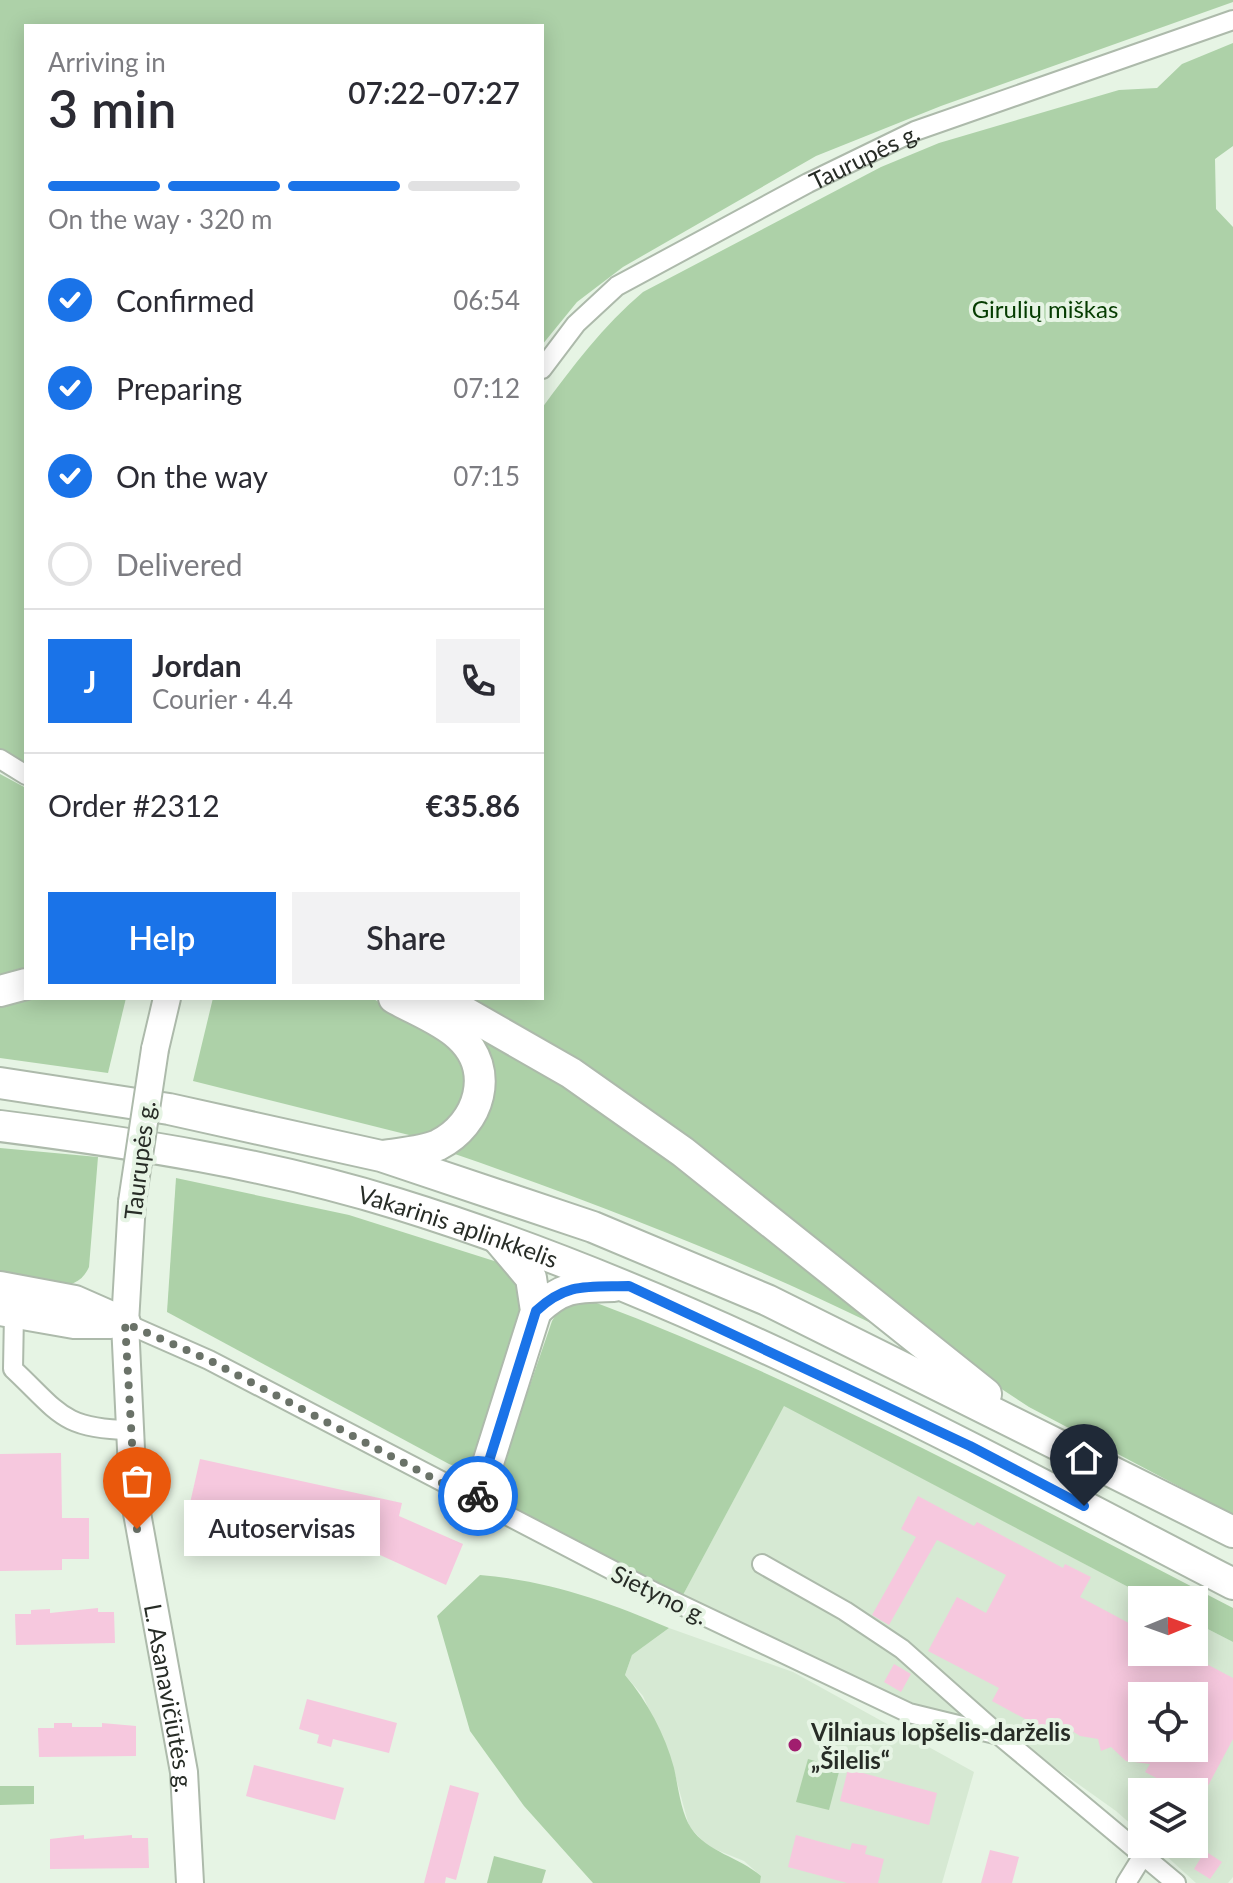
<!DOCTYPE html>
<html lang="en">
<head>
<meta charset="utf-8">
<style>
	:root { --surface:#fff; --page:#f2f2f3; --text:#2b2b33; --muted:#7c7c81; --line:#e1e1e2; --accent:#1a73e8 }
	body { margin:0; font-family:Lato,sans-serif; background:var(--page); color:var(--text); height:100vh; display:flex; flex-direction:column; font-size:30px; white-space:nowrap }
	* { box-sizing:border-box; margin:0 }
	p { font-size:26px; color:var(--muted) }
	.icon { flex:none; width:44px; height:44px; fill:none; stroke:currentColor; stroke-width:2; stroke-linecap:round; stroke-linejoin:round }
	.map { position:relative; flex:1; overflow:hidden }
	.sheet { position:absolute; left:24px; top:24px; width:520px; height:976px; display:flex; flex-direction:column; background:var(--surface); border-radius:0px; box-shadow:0 4px 20px #0003 }
	.sheet>* { flex:none }
	.needle { width:52px; rotate:89deg }
	.buttons { position:absolute; left:1128px; top:1586px; display:grid; gap:16px }
	.buttons a { display:grid; place-items:center; width:80px; height:80px; border-radius:0px; background:var(--surface); box-shadow:0 4px 20px #0003; font-size:40px }
	.pin { position:absolute; display:grid; place-items:center; width:68px; height:68px; color:#fff; margin:-82px -34px; border-radius:50% 50% 50% 0; rotate:-45deg; box-shadow:0 0 8px #0007 }
	.pin .icon { rotate:45deg }
	.courier { position:absolute; display:grid; place-items:center; width:80px; height:80px; margin:-40px; border:6px solid #1a73e8; border-radius:50%; background:#fff; color:#222; box-shadow:0 2px 10px #0007 }
	.bubble { position:absolute; height:56px; border-radius:0px; background:var(--surface); box-shadow:0 4px 20px #0003; font-size:26px; font-weight:600; line-height:56px; text-align:center }
	.summary em { font-style:normal; font-weight:600 }
	.summary div { display:flex; flex-direction:column-reverse }
	.summary { display:flex; align-items:center; justify-content:space-between; height:136px; padding:0 24px }
	h1 { font-size:52px; font-weight:600; line-height:60px }
	.bar { display:grid; grid-template-columns:repeat(4,1fr); gap:12px 8px; align-content:center; height:96px; padding:0 24px }
	.bar i { height:10px; border-radius:6px; background:var(--line) }
	.bar .on { background:var(--accent) }
	.bar p { grid-column:span 4 }
	.line { display:flex; align-items:center; gap:20px; padding:0 24px; border-top:2px solid var(--line) }
	.line div { flex:1 }
	.round { display:grid; place-items:center; flex:none; width:84px; height:84px; border-radius:0px; background:var(--page) }
	ol { padding:0 24px; list-style:none }
	li { display:flex; align-items:center; gap:24px; height:88px }
	li p { margin-inline-start:auto }
	li .icon { padding:8px; border-radius:50%; background:var(--accent); color:#fff; stroke-width:4 }
	li:last-child { color:var(--muted) }
	li i { width:44px; height:44px; border:4px solid var(--line); border-radius:50% }
	.action { display:flex; gap:16px; margin-top:auto; padding:16px 24px }
	.action a { flex:1; height:92px; border-radius:0px; background:var(--accent); color:#fff; font-size:32px; font-weight:600; line-height:92px; text-align:center }
	.action a+a { background:var(--page); color:var(--text) }
	.map>svg:first-child { display:block }
	.built { fill:#d6e9d3; fill-rule:evenodd }
	.green { fill:#add1a8 }
	.building { fill:#f6c8de; fill-rule:evenodd }
	.lines { fill:none; stroke-linecap:round; stroke-linejoin:round }
	.minor-casing { stroke:#adbaab; stroke-width:22 }
	.secondary-casing { stroke:#adbaab; stroke-width:30 }
	.trunk-casing { stroke:#adbaab; stroke-width:34 }
	.minor { stroke:#fff; stroke-width:18 }
	.secondary { stroke:#fff; stroke-width:26 }
	.trunk { stroke:#fff; stroke-width:30 }
	.secondary-bridge-casing { stroke:#adbaab; stroke-width:30; stroke-linecap:butt }
	.secondary-bridge { stroke:#fff; stroke-width:26 }
	.done { stroke:#6a7268; stroke-width:8; stroke-dasharray:0 14.4 }
	.route { stroke:#1a73e8; stroke-width:10 }
	.poi-dot { fill:#a11e6f; stroke:#e6f4e4; stroke-width:3 }
	.labels { text-anchor:middle; dominant-baseline:central; stroke-width:8; stroke-linejoin:round; paint-order:stroke }
	.street-label { font-size:24px; fill:#272c26; stroke:#e6f4e4 }
	.park-label { font-size:24px; fill:#053c01; stroke:#e6f4e4 }
	.poi-label { font-size:24px; font-weight:bold; fill:#272c26; stroke:#e6f4e4; text-anchor:start }
</style>
</head>
<body>
<div class="map">
<svg width="1233" height="1883" viewBox="0 0 1233 1883">
	<rect width="100%" height="100%" fill="#e6f4e4"/>
	<g class="built">
		<path d="M784 1405 1153 1600H1142V1652H1194V1622L1233 1642V1877L1228 1883H1196L1153 1844H1194V1792H1142V1834L1116 1811 1008 1734 938 1715 902 1701 683 1595ZM1142 1696H1194V1748H1142Z"/>
		<path d="M669 1628 793 1672 974 1772 942 1883H760L761 1876 744 1861 707 1846 689 1826 671 1760 643 1696 625 1675 632 1655Z"/>
	</g>
	<g class="green">
		<path d="M0 0H1233V2L941 106 816 156 623 267 577 302 542 345V26H26V767L0 751Z"/>
		<path d="M1233 43V146L1215 159 1216 209 1233 227V1515L1029 1407 968 1367 461 998H542V408C573 366 603 326 643 292L881 167 939 143 1119 90 1157 88 1182 64Z"/>
		<path d="M0 774 26 788V975L0 981Z"/>
		<path d="M31 998H126L108 1073 0 1058V1005Z"/>
		<path d="M213 998H372L453 1046C466 1066 471 1092 458 1113 452 1123 432 1132 421 1138L193 1081Z"/>
		<path d="M470 1031 556 1079 668 1157 875 1325C736 1257 594 1202 449 1152L462 1143Z"/>
		<path d="M0 1148 98 1157 89 1267C75 1300 29 1282 0 1278Z"/>
		<path d="M176 1178 349 1215 510 1266 526 1299 470 1472 449 1464 167 1312Z"/>
		<path d="M580 1301 594 1302C815 1385 1023 1500 1233 1608V1642L1194 1622V1600H1153L784 1406 683 1595 513 1512 501 1503 497 1481 552 1321 558 1311Z"/>
		<path d="M480 1575C549 1581 606 1601 669 1628L632 1655 625 1675C647 1701 665 1734 674 1768 678 1786 681 1813 691 1828 707 1852 739 1857 761 1876L760 1883H593L584 1873 524 1806 470 1731 437 1616Z"/>
		<path d="M808 1759 840 1768 829 1810 796 1802Z"/>
		<path d="M0 1786H34V1804L0 1805Z"/>
		<path d="M494 1856 546 1870 542 1883H487Z"/>
	</g>
	<g class="building">
		<path d="M61 1453 62 1518H89V1559H62V1570L0 1571V1454Z"/>
		<path d="M200 1459 402 1503 399 1516 463 1544 446 1585 369 1550 188 1512Z"/>
		<path d="M918 1496 974 1526 977 1522 1063 1568 1065 1564 1091 1577 1080 1597 1142 1630V1652H1184L1233 1678V1739L1194 1812V1792H1183L1145 1772 1150 1764 1126 1761 1111 1747 1101 1751 1098 1739 1080 1736 1069 1729 1066 1734 1052 1726 1049 1732 992 1701 999 1688 928 1651 957 1597 986 1613 1006 1575 937 1540 889 1625 872 1615 916 1537 901 1529ZM1142 1696H1194V1748H1142Z"/>
		<path d="M98 1608V1612H114L115 1643 16 1645 15 1614H31V1610L50 1609V1613Z"/>
		<path d="M894 1664 911 1674 901 1692 884 1682Z"/>
		<path d="M307 1699 397 1723 389 1753 333 1739 331 1747 317 1743 319 1735 299 1729Z"/>
		<path d="M54 1723H72V1727H102V1723L136 1726V1756L39 1757 38 1728H54Z"/>
		<path d="M254 1765 344 1788 335 1820 246 1796Z"/>
		<path d="M848 1769 937 1793 929 1825 840 1801Z"/>
		<path d="M450 1785 479 1793 456 1880 446 1877 445 1883H424Z"/>
		<path d="M84 1835V1839L132 1835V1838H148L149 1868 50 1869V1839Z"/>
		<path d="M796 1835 850 1850 852 1843 867 1846 865 1854 884 1859 878 1883H847L788 1867Z"/>
		<path d="M990 1850 1019 1857 1012 1883H981Z"/>
		<path d="M1205 1851 1222 1862 1210 1879 1194 1869Z"/>
	</g>
	<g class="lines">
		<g class="minor-casing">
			<g id="minor">
				<path id="s1" d="M542 369 576 324 617 286 808 183 915 131 1233 20"/>
				<path d="M0 759 26 775"/>
				<path d="M14 1313 13 1369C59 1412 62 1429 129 1430"/>
				<path d="M125 1323 209 1360 656 1593 909 1713 999 1735 1176 1883"/>
				<path d="M762 1564 845 1611 902 1649 999 1735"/>
				<path d="M1126 1883 1144 1854"/>
			</g>
		</g>
		<g class="secondary-casing">
			<g id="secondary">
				<path d="M155 1049 167 998"/>
				<path id="s2" d="M132 1202 125 1323 133 1491 184 1772 190 1883"/>
			</g>
		</g>
		<g class="trunk-casing">
			<g id="trunk">
				<path d="M0 991 26 984"/>
				<path d="M440 998 571 1073 683 1152 986 1394"/>
				<path d="M0 1083 169 1109 381 1156 593 1227 767 1300 1233 1532"/>
				<path id="s3" d="M0 1126C134 1143 269 1164 398 1204 692 1295 961 1443 1233 1584"/>
				<path d="M383 1156C400 1153 422 1152 438 1145 480 1124 496 1070 459 1036 442 1020 415 1010 394 998"/>
				<path d="M0 1287 75 1301 125 1323"/>
				<path d="M0 1310 74 1323H111"/>
				<path d="M536 1311C563 1285 577 1287 614 1286"/>
				<path d="M476 1501 536 1311 531 1278 499 1240"/>
			</g>
		</g>
		<use href="#minor" class="minor"/>
		<use href="#secondary" class="secondary"/>
		<use href="#trunk" class="trunk"/>
		<g class="secondary-bridge-casing">
			<path id="secondary-bridge" d="M132 1202 155 1049"/>
		</g>
		<use href="#secondary-bridge" class="secondary-bridge"/>
	</g>
	<g class="lines">
		<path class="done" d="M137 1529 125 1323 209 1360 476 1501 478 1496"/>
		<path class="route" d="M478 1496 536 1311C567 1282 588 1287 629 1286L970 1446 1084 1506"/>
	</g>
	<circle class="poi-dot" cx="795" cy="1745" r="8"/>
	<g class="labels">
		<g class="street-label">
			<text stroke="none"><textPath href="#s1" startOffset="392">Taurupės g.</textPath></text>
			<text transform="translate(139 1160) rotate(-83)">Taurupės g.</text>
			<text stroke="none"><textPath href="#s3" startOffset="470">Vakarinis aplinkkelis</textPath></text>
			<text transform="translate(660 1594) rotate(26)">Sietyno g.</text>
			<text stroke="none"><textPath href="#s2" startOffset="500">L. Asanavičiūtės g.</textPath></text>
		</g>
		<g class="park-label">
			<text x="1045" y="308">Girulių miškas</text>
		</g>
		<g class="poi-label">
			<text x="811" y="1731">Vilniaus lopšelis-darželis<tspan x="811" dy="28">„Šilelis“</tspan></text>
		</g>
	</g>
</svg>
<div class="buttons">
<a><svg class="needle" viewBox="-14 -14 28 28"><path d="M0-13l5 13h-10z" fill="#e53935"/><path d="M0 13l5-13h-10z" fill="#7c7c81"/></svg></a>
<a><svg class="icon" aria-label="locate" viewBox="0 0 24 24"><circle cx="12" cy="12" r="6"/><path d="M12 2v4M12 18v4M2 12h4M18 12h4"/></svg></a>
<a><svg class="icon" aria-label="layers" viewBox="0 0 24 24"><path d="M12 4l9 5-9 5-9-5zM3 14l9 5 9-5"/></svg></a>
</div>
<div class="pin" style="left:137px;top:1529px;background:#ea580c"><svg class="icon" aria-label="bag" viewBox="0 0 24 24"><path d="M5 8h14l-1 12H6zM9 8a3 3 0 0 1 6 0"/></svg></div>
<div class="pin" style="left:1084px;top:1506px;background:#1f2937"><svg class="icon" aria-label="home" viewBox="0 0 24 24"><path d="M3 11l9-7 9 7M6 9v11h12V9"/></svg></div>
<div class="courier" style="left:478px;top:1496px"><svg class="icon" aria-label="bike" viewBox="0 0 24 24"><circle cx="6" cy="16" r="4"/><circle cx="18" cy="16" r="4"/><path d="M6 16l4-8h5l3 8M10 8l3 8H6M13 5h3"/></svg></div>
<div class="bubble" style="left:184px;top:1500px;width:196px">Autoservisas</div>
<section class="sheet">
<div class="summary"><div><h1>3 min</h1><p>Arriving in</p></div><em>07:22–07:27</em></div>
<div class="bar"><i class="on"></i><i class="on"></i><i class="on"></i><i></i><p>On the way · 320 m</p></div>
<ol>
<li><svg class="icon" aria-label="check" viewBox="0 0 24 24"><path d="M5 12l5 5 9-10"/></svg>Confirmed<p>06:54</p></li>
<li><svg class="icon" aria-label="check" viewBox="0 0 24 24"><path d="M5 12l5 5 9-10"/></svg>Preparing<p>07:12</p></li>
<li><svg class="icon" aria-label="check" viewBox="0 0 24 24"><path d="M5 12l5 5 9-10"/></svg>On the way<p>07:15</p></li>
<li><i></i>Delivered</li>
</ol>
<div class="line" style="height:144px"><b class="round" style="background:var(--accent);color:#fff">J</b><div><b>Jordan</b><p>Courier · 4.4</p></div><a class="round"><svg class="icon" aria-label="phone" viewBox="0 0 24 24"><path d="M5 4h4l2 5-3 2q2 4 5 5l2-3 5 2v4C11 20 4 13 5 4z"/></svg></a></div>
<div class="line" style="height:104px"><div>Order #2312</div><b>€35.86</b></div>
<div class="action"><a>Help</a><a>Share</a></div>
</section>
</div>
</body>
</html>
